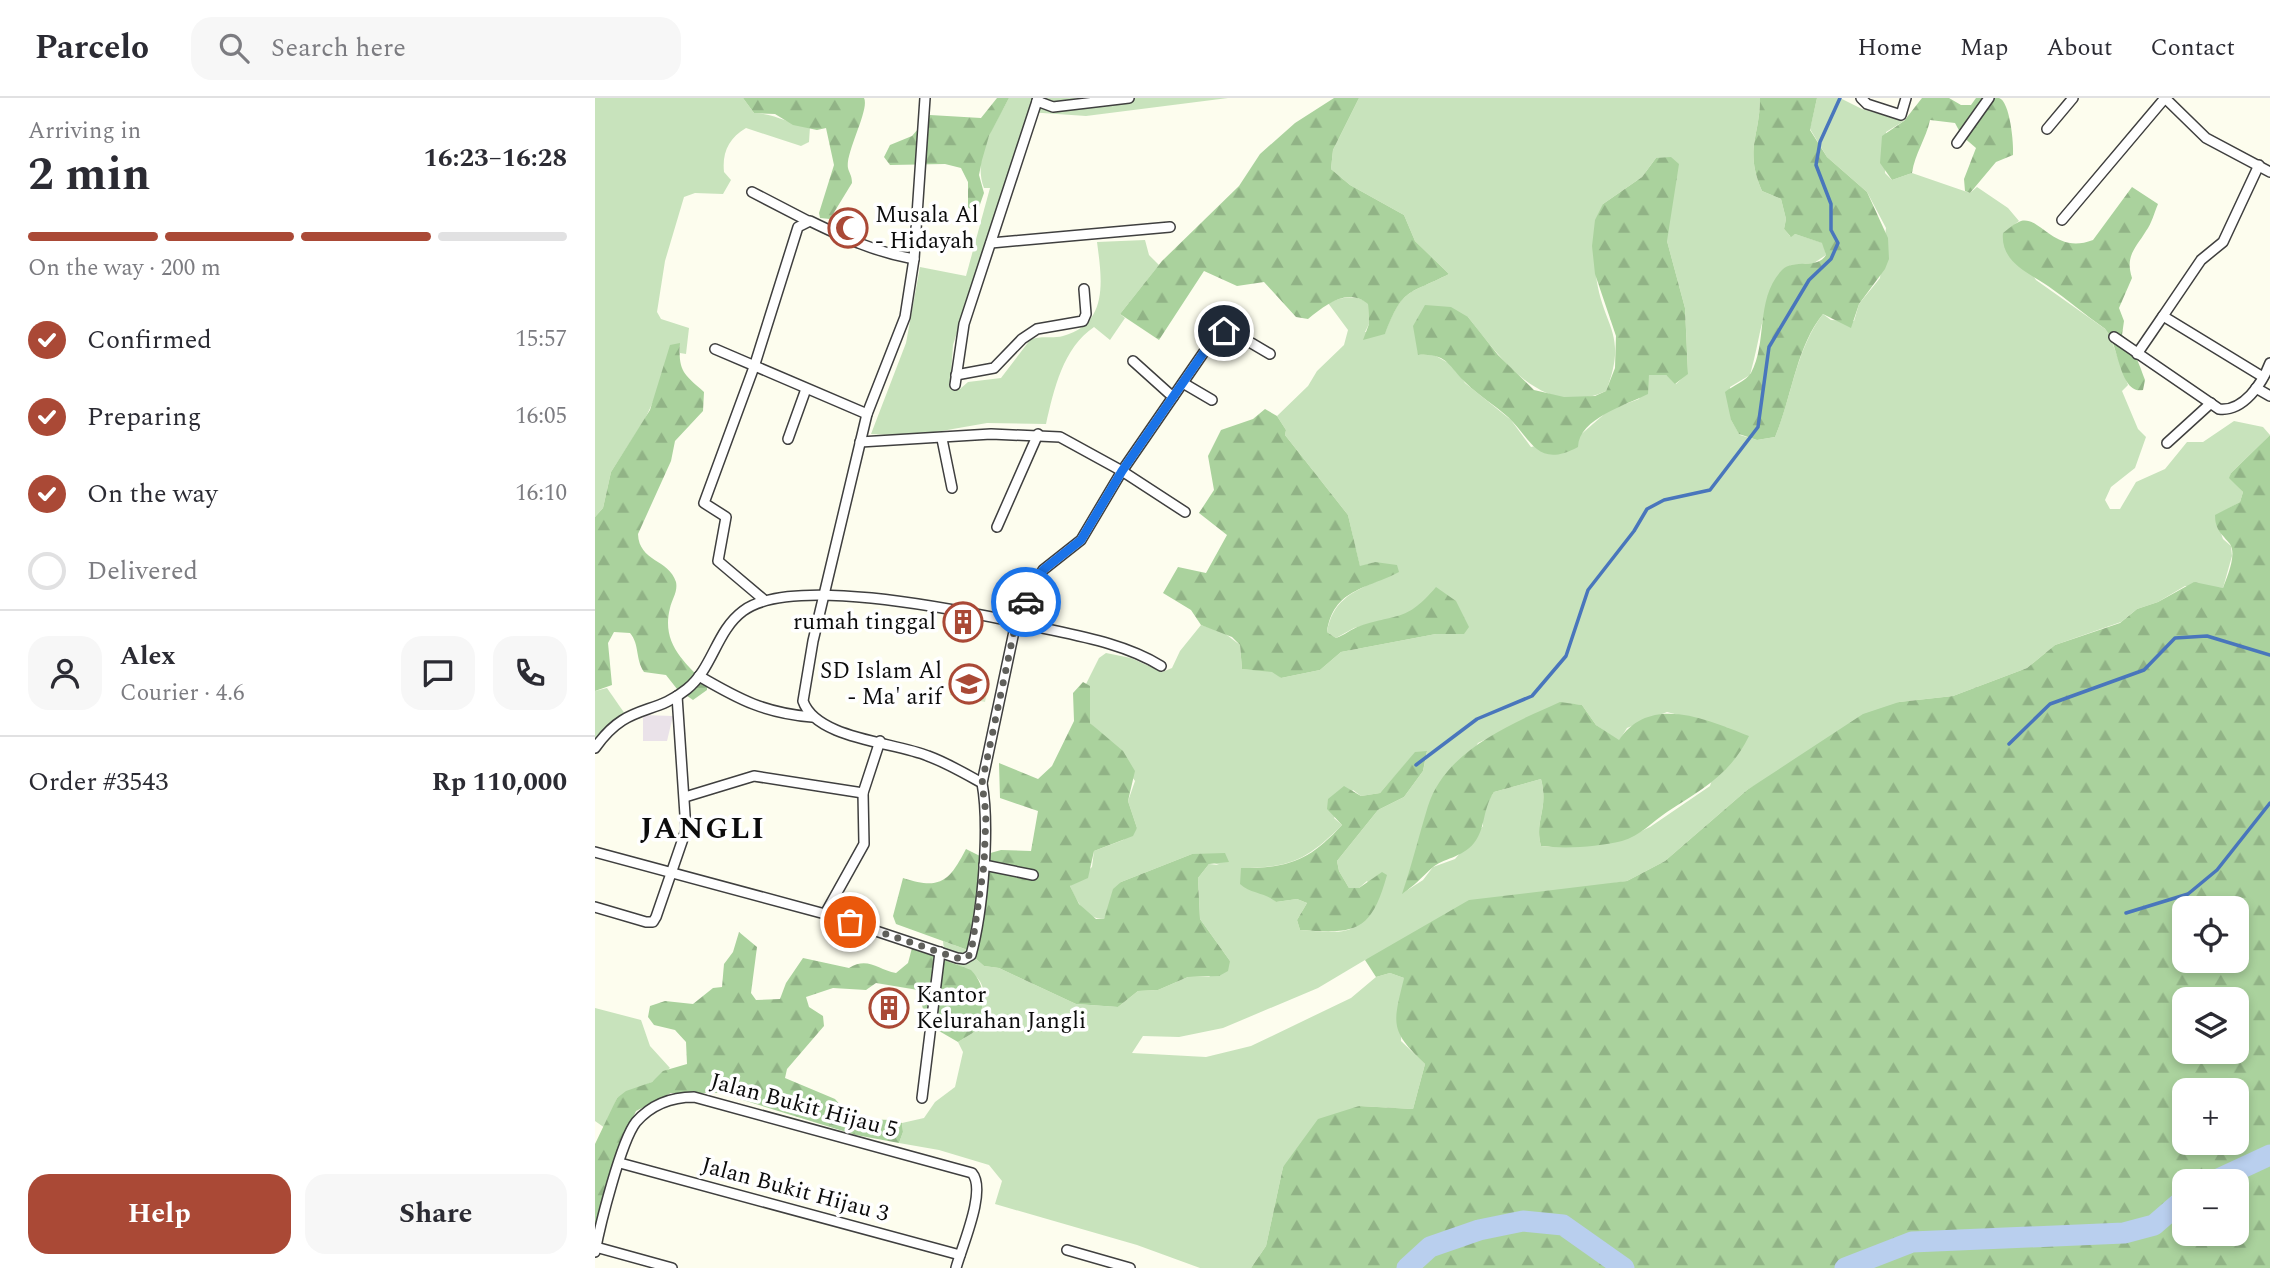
<!DOCTYPE html>
<html lang="en">
<head>
<meta charset="utf-8">
<style>
	:root { --surface:#fff; --page:#f7f7f7; --text:#2b2b33; --muted:#7c7c81; --line:#e1e1e2; --accent:#aa4936 }
	body { margin:0; font-family:Spectral,serif; background:var(--page); color:var(--text); height:100vh; display:flex; flex-direction:column; font-size:26px; white-space:nowrap }
	* { box-sizing:border-box; margin:0 }
	p { font-size:23px; color:var(--muted) }
	.icon { flex:none; width:38px; height:38px; fill:none; stroke:currentColor; stroke-width:2; stroke-linecap:round; stroke-linejoin:round }
	.map { position:relative; flex:1; overflow:hidden }
	.side { display:flex; flex-direction:column; background:var(--surface); width:595px }
	.side>* { flex:none }
	.buttons { position:absolute; left:1577px; top:798px; display:grid; gap:14px }
	.buttons a { display:grid; place-items:center; width:77px; height:77px; border-radius:14px; background:var(--surface); box-shadow:0 4px 10px #0003; font-size:35px }
	.pin { position:absolute; display:grid; place-items:center; width:60px; height:60px; color:#fff; margin:-30px; border:4px solid #fff; border-radius:50%; box-shadow:0 2px 7px #0007 }
	.courier { position:absolute; display:grid; place-items:center; width:70px; height:70px; margin:-35px; border:5px solid #1a73e8; border-radius:50%; background:#fff; color:#222; box-shadow:0 2px 9px #0007 }
	.overview em { font-style:normal; font-weight:700 }
	.overview div { display:flex; flex-direction:column-reverse }
	.overview { display:flex; align-items:center; justify-content:space-between; height:119px; padding:0 28px }
	h1 { font-size:46px; font-weight:700; line-height:52px }
	.bar { display:grid; grid-template-columns:repeat(4,1fr); gap:10px 7px; align-content:center; height:84px; padding:0 28px }
	.bar i { height:9px; border-radius:5px; background:var(--line) }
	.bar .active { background:var(--accent) }
	.bar p { grid-column:span 4 }
	.line { display:flex; align-items:center; gap:18px; padding:0 28px; border-top:2px solid var(--line) }
	.line div { flex:1 }
	.round { display:grid; place-items:center; flex:none; width:74px; height:74px; border-radius:21px; background:var(--page) }
	ol { padding:0 28px; list-style:none }
	li { display:flex; align-items:center; gap:21px; height:77px }
	li p { margin-inline-start:auto }
	li .icon { padding:7px; border-radius:50%; background:var(--accent); color:#fff; stroke-width:4 }
	li:last-child { color:var(--muted) }
	li i { width:38px; height:38px; border:4px solid var(--line); border-radius:50% }
	.cta { display:flex; gap:14px; margin-top:auto; padding:14px 28px }
	.cta a { flex:1; height:80px; border-radius:21px; background:var(--accent); color:#fff; font-size:28px; font-weight:700; line-height:80px; text-align:center }
	.cta a+a { background:var(--page); color:var(--text) }
	header { display:flex; align-items:center; gap:42px; box-sizing:border-box; height:98px; padding:0 35px; background:var(--surface); border-bottom:2px solid var(--line) }
	header strong { font-size:33px }
	nav { display:flex; gap:38px; margin-inline-start:auto; font-size:24px }
	.search { width:490px; height:63px; background:var(--page); display:flex; align-items:center; gap:18px; box-sizing:border-box; padding:0 24px; border-radius:21px; color:var(--muted); font-size:26px }
	main { display:flex; flex:1; min-height:0 }
	.map>svg:first-child { display:block }
	.industrial { fill:#eae2e9 }
	.grass { fill:#c8e3bc; fill-rule:evenodd }
	.forest { fill:url(#forest-firs); fill-rule:evenodd }
	.pitch { fill:#daebcc }
	.lines { fill:none; stroke-linecap:round; stroke-linejoin:round }
	.stream { stroke:#4976bc; stroke-width:3.5 }
	.river { stroke:#b9cfee; stroke-width:21 }
	.minor-casing { stroke:#3f3f3f; stroke-width:12 }
	.minor { stroke:#fff; stroke-width:9 }
	.done { stroke:#60605b; stroke-width:7; stroke-dasharray:0 12.6 }
	.route { stroke:#1a73e8; stroke-width:9 }
	.labels { text-anchor:middle; dominant-baseline:central; stroke-width:7; stroke-linejoin:round; paint-order:stroke }
	.poi-label { font-size:23px; fill:#0c0c0c; stroke:#fff; text-anchor:start }
	.street-label { font-size:23px; fill:#0c0c0c; stroke:#fff }
	.district-label { font-size:30px; font-weight:bold; letter-spacing:2px; fill:#0c0c0c; stroke:#fff }
</style>
</head>
<body>
<header>
<strong>Parcelo</strong>
<div class="search"><svg class="icon" aria-label="search" viewBox="0 0 24 24"><circle cx="10" cy="10" r="6"/><path d="M15 15l6 6"/></svg>Search here</div>
<nav><a>Home</a><a>Map</a><a>About</a><a>Contact</a></nav>
</header>
<main>
<section class="side">
<div class="overview"><div><h1>2 min</h1><p>Arriving in</p></div><em>16:23–16:28</em></div>
<div class="bar"><i class="active"></i><i class="active"></i><i class="active"></i><i></i><p>On the way · 200 m</p></div>
<ol>
<li><svg class="icon" aria-label="check" viewBox="0 0 24 24"><path d="M5 12l5 5 9-10"/></svg>Confirmed<p>15:57</p></li>
<li><svg class="icon" aria-label="check" viewBox="0 0 24 24"><path d="M5 12l5 5 9-10"/></svg>Preparing<p>16:05</p></li>
<li><svg class="icon" aria-label="check" viewBox="0 0 24 24"><path d="M5 12l5 5 9-10"/></svg>On the way<p>16:10</p></li>
<li><i></i>Delivered</li>
</ol>
<div class="line" style="height:126px"><a class="round"><svg class="icon" aria-label="person" viewBox="0 0 24 24"><circle cx="12" cy="8" r="4"/><path d="M4 21q1-7 8-7t8 7"/></svg></a><div><b>Alex</b><p>Courier · 4.6</p></div><a class="round"><svg class="icon" aria-label="chat" viewBox="0 0 24 24"><path d="M4 5h16v11H9l-5 4z"/></svg></a><a class="round"><svg class="icon" aria-label="phone" viewBox="0 0 24 24"><path d="M5 4h4l2 5-3 2q2 4 5 5l2-3 5 2v4C11 20 4 13 5 4z"/></svg></a></div>
<div class="line" style="height:91px"><div>Order #3543</div><b>Rp 110,000</b></div>
<div class="cta"><a>Help</a><a>Share</a></div>
</section>
<div class="map">
<svg width="1675" height="1170" viewBox="0 0 1675 1170">
	<defs>
		<pattern id="forest-firs" width="22" height="20" patternUnits="userSpaceOnUse" patternTransform="scale(1.75)"><rect width="22" height="20" fill="#aad29d"/><path d="M5 1l3.5 6h-7zM16 11l3.5 6h-7z" fill="#91b386"/></pattern>
	</defs>
	<rect width="100%" height="100%" fill="#fdfdee"/>
	<path class="industrial" d="M48 617 78 618 72 643H48Z"/>
	<g class="grass">
		<path d="M0 0H148L159 15C183 16 192 26 215 29L214 44 206 48 151 30C134 40 127 54 129 74L136 82 128 96 100 95 89 99 70 163 62 214 66 221 94 230 91 256 85 255V246L50 321 16 374 8 410 0 419Z"/>
		<path d="M414 0H633L491 18 433 14 358 247 355 291H365L373 284 406 280 435 242C445 237 457 241 468 238 514 225 507 182 502 144L550 142 554 157 564 167 525 216 530 220 515 242 499 229C468 250 459 291 451 326L392 325 318 338 276 336 311 245 325 169 371 178 395 90H389C377 59 400 27 414 0Z"/>
		<path d="M764 0H1165C1165 39 1149 51 1167 93L1186 101 1191 121 1189 131 1195 138 1200 136 1228 145 1231 157 1219 165 1196 167C1165 204 1168 232 1155 277L1135 289 1136 322 1145 337 1162 342 1180 339C1197 298 1201 251 1228 216L1236 222 1259 223 1264 206 1285 180 1291 130 1272 94 1232 59 1215 31 1222 0H1245L1267 11 1309 23 1291 34 1290 75 1297 82 1317 75 1375 95 1382 89 1413 110 1424 123 1410 134 1441 182 1513 233 1533 287 1527 293 1543 331 1551 339 1540 370 1516 389 1510 402 1515 411H1525L1541 384 1570 371 1592 344H1608L1639 323 1668 329 1675 337 1636 375 1635 380 1648 394 1645 404 1620 418 1628 441 1636 448 1637 458 1628 490 1590 488 1563 504 1542 511 1526 524 1460 547 1432 570 1358 598 1304 604 1152 692 1070 763 1032 783 976 792 770 862 723 890 628 930 584 939 548 938 537 955 611 959 656 948 756 900 781 879 795 875 809 880 806 943 830 966 818 1011 764 1008 688 1069 671 1148 656 1170H605L542 1147 400 1106 407 1083 394 1067 344 1052 304 1045 308 1034 307 1025 329 1020 340 1004 360 989 368 954 363 944 381 933C394 888 394 879 350 862L348 843 370 851 389 868 404 870 481 906 523 909 543 893 563 892 593 879H614L635 863 605 821 603 780 614 766 624 767 597 756 526 784 509 821C490 821 482 803 475 788L497 769 499 753 528 742 542 730 533 703 540 683 510 640 495 625V589L491 586 504 560 511 555 536 560 567 574 577 570 585 553 606 527 628 534 645 547 647 571 678 573 686 580 725 572 746 554 841 536H869L827 506 810 517 759 530 741 540 732 534C737 504 756 494 782 483L780 464 765 469 753 417 690 337 691 332 682 318 713 288 722 273 749 247 753 232 733 205C748 199 759 196 773 205L774 226 770 234 790 235C808 189 813 197 854 176L820 143 809 117 755 87 736 71 738 52ZM1061 60 1072 143 1090 210 1093 275 1081 286 1071 277H1054L1044 301 1014 312 983 339 936 349 916 322 870 285 859 268 839 257H823L873 219C907 262 948 322 1011 293 1034 234 1007 229 1001 177 998 155 1006 128 1008 106L1047 79ZM965 605 987 607 1001 627 1024 643 1032 630 1072 614 1133 630 1115 688 1055 729 1028 742 954 749 946 748C939 722 954 712 946 681L899 694 888 710V728L860 761 838 769 828 782 808 795 826 740 883 645ZM832 654 828 673 809 699 783 712 742 763 744 773 754 790H764L772 783 783 799C765 840 746 835 705 832L702 822 712 805 702 801 681 804 646 770C695 770 712 762 747 727L739 720 758 692 766 698 785 695 820 655Z"/>
		<path d="M12 590 30 616 0 642V593Z"/>
		<path d="M0 910 46 922 55 948 75 970 57 984 22 1000 10 1030 0 1023Z"/>
	</g>
	<g class="forest">
		<path d="M148 0H269C275 11 250 55 253 70 254 75 257 77 257 85L235 121 225 120 224 115 239 67 231 30 222 32 198 27 180 16 159 15Z"/>
		<path d="M402 0H414L394 38 387 62 384 77 389 95 383 112 373 110V84L366 70 350 66 295 67 289 59 295 47 317 38 335 17 386 20Z"/>
		<path d="M739 0H764L738 52 736 71 755 87 809 117 820 143 854 176C813 197 808 189 790 236L768 242 774 226 773 206C752 189 731 207 713 221L701 219 669 184 642 188 609 173 564 242 525 216 567 163 644 88 665 56 700 25Z"/>
		<path d="M1165 0H1222L1215 32 1232 59 1272 94 1293 140 1294 161 1290 171 1264 206 1256 230 1228 216C1201 249 1197 299 1180 339L1162 342 1144 336 1136 322 1130 294C1137 288 1151 283 1156 275 1173 244 1160 200 1187 172 1199 160 1222 172 1231 157L1227 145 1200 136 1196 139 1189 131 1191 121 1186 101 1167 93C1149 51 1165 39 1165 0Z"/>
		<path d="M1327 0H1354L1366 7H1376L1381 0C1387 0 1397 0 1404 0 1415 3 1419 46 1418 57L1401 64 1375 95 1370 93 1369 81 1381 50 1367 38 1360 25 1335 22C1331 41 1320 55 1317 75L1297 82 1285 65 1287 38 1309 23Z"/>
		<path d="M1076 59 1084 66 1072 143 1090 210 1093 276 1080 286 1071 277H1054L1053 296C1032 307 984 320 983 349 942 371 937 342 913 319 900 307 884 298 871 285 853 268 853 255 823 257L818 228 830 207 856 209 873 219 903 257 939 292 969 299 1000 298 1011 293 1020 270 1021 238 1000 176 997 148 1000 122 1008 106 1047 79 1061 60Z"/>
		<path d="M1537 89 1563 106C1559 115 1557 125 1551 133 1540 151 1530 158 1537 180L1524 210 1529 223 1527 237C1537 246 1545 268 1550 282L1548 292C1523 297 1524 241 1509 230 1490 217 1472 201 1453 188 1434 175 1405 164 1408 135 1413 131 1420 125 1426 123 1446 118 1459 157 1498 142Z"/>
		<path d="M85 245C83 274 89 276 109 294L108 313 80 343 76 363 43 436C44 464 74 461 81 484 83 494 77 501 75 510 66 545 89 564 112 587V592L98 602 82 591 71 577 49 574C40 561 45 547 35 535L19 534 13 545 17 587 0 593V419L8 410 16 374 55 312 75 247Z"/>
		<path d="M670 311 682 318 691 332 690 337 753 417 765 468 780 464 802 467 804 474C772 491 738 491 732 534L741 540C750 537 756 531 765 528 804 515 811 524 841 489L861 503 874 529 869 536H841L746 554 725 572 686 580 677 574 647 571 645 547 637 539 606 527 596 512 568 495 583 469 611 475 632 437 604 415 619 392 613 358 626 332 658 321Z"/>
		<path d="M1675 337V1170H656L671 1148 688 1069 723 1021 764 1008 818 1011 830 966C794 932 798 926 809 880L795 875 781 879 770 862 874 802 1032 783 1070 763 1152 692 1268 616 1304 604 1358 598 1432 570 1460 547 1525 525 1542 511 1563 504 1599 484 1628 490C1632 479 1642 457 1635 446 1627 436 1620 432 1620 417L1645 404 1648 394 1634 380 1636 375ZM1589 810H1642V863H1589ZM1589 901H1642V954H1589ZM1589 992H1642V1045H1589ZM1589 1083H1642V1136H1589Z"/>
		<path d="M488 584 495 588V625L528 653 540 673 533 703 542 730 538 738 499 753 493 780 475 788 484 806 501 821H509L518 791 526 784 597 756 630 755 634 764 614 766 603 780 605 821 635 863 633 873 624 878 593 879 563 892 543 893 523 909 481 906 404 870 389 868 370 851 301 826 298 818 308 780C345 792 354 784 371 751L385 758 406 752 436 753 443 713 405 700 404 665 443 681 457 668 479 623 478 595Z"/>
		<path d="M965 604 987 607 1001 627 1024 642C1055 596 1111 621 1154 638 1136 676 1106 692 1072 714 1057 724 1045 738 1027 743 1002 749 971 751 946 748 939 722 954 712 946 681L899 694C887 712 891 730 879 745 867 760 848 760 837 770 827 779 819 788 807 796 817 767 824 737 833 708 851 652 916 626 965 604Z"/>
		<path d="M832 653 828 673 809 699 783 712 742 763 744 773 754 790H764L787 774 792 777C776 835 760 836 705 832L702 822 712 805 702 801 681 804C669 794 656 796 645 786L646 770C694 770 714 763 747 727L732 711 733 701 749 688 766 698 785 695 820 654Z"/>
		<path d="M144 834 162 849 156 895 161 902 185 901 191 885 208 860 254 870C273 858 283 872 301 875L313 865 317 850 376 872C394 891 388 909 381 933L363 944 332 926 323 892 281 885 271 892 238 890 211 899 214 909 228 918 229 928 192 971 190 980 240 1001 258 1021 299 1022 307 1025 308 1034 304 1045 261 1037 125 995H76L41 1013 25 1048 0 1139V1046L22 1000 31 993 57 984 68 973 92 966 91 944 80 932 59 927 53 919 55 908 70 903 98 906 118 890 127 889 129 866 138 854Z"/>
	</g>
	<path class="pitch" d="M356 588 392 594 390 604 355 597Z"/>
	<g class="lines">
		<g class="stream">
			<path d="M1414 646 1455 606 1549 572 1580 540 1612 538 1675 557"/>
			<path d="M821 667 882 621 937 598 971 558 993 492 1039 433 1052 411 1069 402 1115 392 1163 329 1174 249 1214 182 1236 161 1243 145 1236 132V106L1221 67 1225 44 1245 0"/>
			<path d="M1531 815 1593 796 1622 772 1675 705"/>
		</g>
		<g class="river">
			<path d="M1619 1083 1675 1057"/>
			<path d="M812 1170 835 1149 884 1132 928 1123 968 1127 1029 1170"/>
			<path d="M1250 1170 1317 1144 1529 1135 1559 1127 1589 1101"/>
		</g>
		<g class="minor-casing">
			<g id="minor">
				<path d="M1266 0 1272 6 1306 17 1311 0"/>
				<path d="M1570 0 1611 40 1675 74"/>
				<path d="M442 3 458 9 534 0"/>
				<path d="M1452 31 1478 0"/>
				<path d="M1362 45 1394 0"/>
				<path d="M1664 67 1628 144 1606 162 1568 218 1668 279"/>
				<path d="M157 94 213 123"/>
				<path d="M1467 122 1570 0"/>
				<path d="M396 145 575 129"/>
				<path d="M1519 239 1624 311C1648 314 1667 286 1675 265"/>
				<path d="M120 251 272 316"/>
				<path d="M1542 256 1568 218"/>
				<path d="M538 263 578 299"/>
				<path d="M361 277 399 270 427 241 442 231 488 223 491 216 489 191"/>
				<path d="M588 285 617 302"/>
				<path d="M360 287 369 226 443 0"/>
				<path d="M1661 290 1675 298"/>
				<path d="M193 341 211 291"/>
				<path d="M347 341 357 390"/>
				<path d="M265 344 396 336 465 339 527 373 590 414"/>
				<path d="M1572 345 1616 305"/>
				<path d="M402 429 443 336"/>
				<path d="M168 501 123 463 131 419 109 405 159 269 203 129 215 123C250 140 280 154 319 161"/>
				<path d="M104 578C145 602 170 615 217 619"/>
				<path d="M0 650C32 604 58 619 92 591 118 570 121 533 148 513 196 477 362 512 421 524L448 472 486 442 527 373 620 238 629 233 641 236 675 256"/>
				<path d="M387 685 421 524C469 536 524 542 566 568"/>
				<path d="M90 699 159 678 268 695"/>
				<path d="M0 754 230 816 362 860 369 861 376 857C388 813 395 729 387 685 369 675 352 665 333 658 299 644 221 641 208 603L218 543 272 316 310 219 319 161 330 0"/>
				<path d="M389 767 438 777"/>
				<path d="M0 809 51 824H58L61 819 91 732 82 598"/>
				<path d="M230 816 269 746 268 695 285 643"/>
				<path d="M327 1000 345 854"/>
				<path d="M25 1065 365 1157"/>
				<path d="M1 1149 77 1170"/>
				<path d="M472 1152 535 1170"/>
				<path d="M0 1154C5 1127 26 1043 41 1024 56 1007 77 999 99 999L377 1075C392 1092 367 1148 361 1170"/>
			</g>
		</g>
		<use href="#minor" class="minor"/>
	</g>
	<g class="lines">
		<path class="done" d="M255 824 362 860 369 861 376 856 389 767 391 716 387 685 421 524 431 504"/>
		<path class="route" d="M431 504 448 472 486 442 527 373 620 238 629 233"/>
	</g>
	<defs>
		<g id="mosque-ring" transform="scale(2.0125)"><circle r="9.5" fill="#fff" stroke="#aa4936" stroke-width="1.5"/><path d="M3.5-4.9A6 6 0 1 0 3.5 4.9A5 5 0 1 1 3.5-4.9Z" fill="#aa4936"/></g>
		<g id="building-ring" transform="scale(2.0125)"><circle r="9.5" fill="#fff" stroke="#aa4936" stroke-width="1.5"/><path d="M-4-6H4V6H1V3H-1V6H-4ZM-2.5-4.3h1.7v1.8h-1.7ZM.8-4.3h1.7v1.8H.8ZM-2.5-1h1.7V.8h-1.7ZM.8-1h1.7V.8H.8Z" fill="#aa4936"/></g>
		<g id="school-ring" transform="scale(2.0125)"><circle r="9.5" fill="#fff" stroke="#aa4936" stroke-width="1.5"/><path d="M0-5L7-2L0 1L-7-2ZM-4 1L0 2.5L4 1V4Q0 6-4 4Z" fill="#aa4936"/></g>
	</defs>
	<g fill-rule="evenodd">
		<use href="#mosque-ring" x="253" y="130"/>
		<use href="#building-ring" x="368" y="524"/>
		<use href="#school-ring" x="374" y="586"/>
		<use href="#building-ring" x="294" y="910"/>
	</g>
	<g class="labels">
		<g class="poi-label">
			<text x="280" y="117">Musala Al<tspan x="280" dy="26">- Hidayah</tspan></text>
			<text x="341" y="524" text-anchor="end">rumah tinggal</text>
			<text x="347" y="573" text-anchor="end">SD Islam Al<tspan x="347" dy="26">- Ma' arif</tspan></text>
			<text x="321" y="897">Kantor<tspan x="321" dy="26">Kelurahan Jangli</tspan></text>
		</g>
		<g class="street-label">
			<text transform="translate(209 1008) rotate(15)">Jalan Bukit Hijau 5</text>
			<text transform="translate(200 1092) rotate(15)">Jalan Bukit Hijau 3</text>
		</g>
		<g class="district-label">
			<text x="108" y="731">JANGLI</text>
		</g>
	</g>
</svg>
<div class="buttons">
<a><svg class="icon" aria-label="locate" viewBox="0 0 24 24"><circle cx="12" cy="12" r="6"/><path d="M12 2v4M12 18v4M2 12h4M18 12h4"/></svg></a>
<a><svg class="icon" aria-label="layers" viewBox="0 0 24 24"><path d="M12 4l9 5-9 5-9-5zM3 14l9 5 9-5"/></svg></a>
<a>+</a>
<a>−</a>
</div>
<div class="pin" style="left:255px;top:824px;background:#ea580c"><svg class="icon" aria-label="bag" viewBox="0 0 24 24"><path d="M5 8h14l-1 12H6zM9 8a3 3 0 0 1 6 0"/></svg></div>
<div class="pin" style="left:629px;top:233px;background:#1f2937"><svg class="icon" aria-label="home" viewBox="0 0 24 24"><path d="M3 11l9-7 9 7M6 9v11h12V9"/></svg></div>
<div class="courier" style="left:431px;top:504px"><svg class="icon" aria-label="car" viewBox="0 0 24 24"><path d="M5 17H2v-5l4-1 3-4h7l3 4 3 1v5h-3M9 17h6M6 11h13"/><circle cx="7" cy="17" r="2"/><circle cx="17" cy="17" r="2"/></svg></div>
</div>
</main>
</body>
</html>
